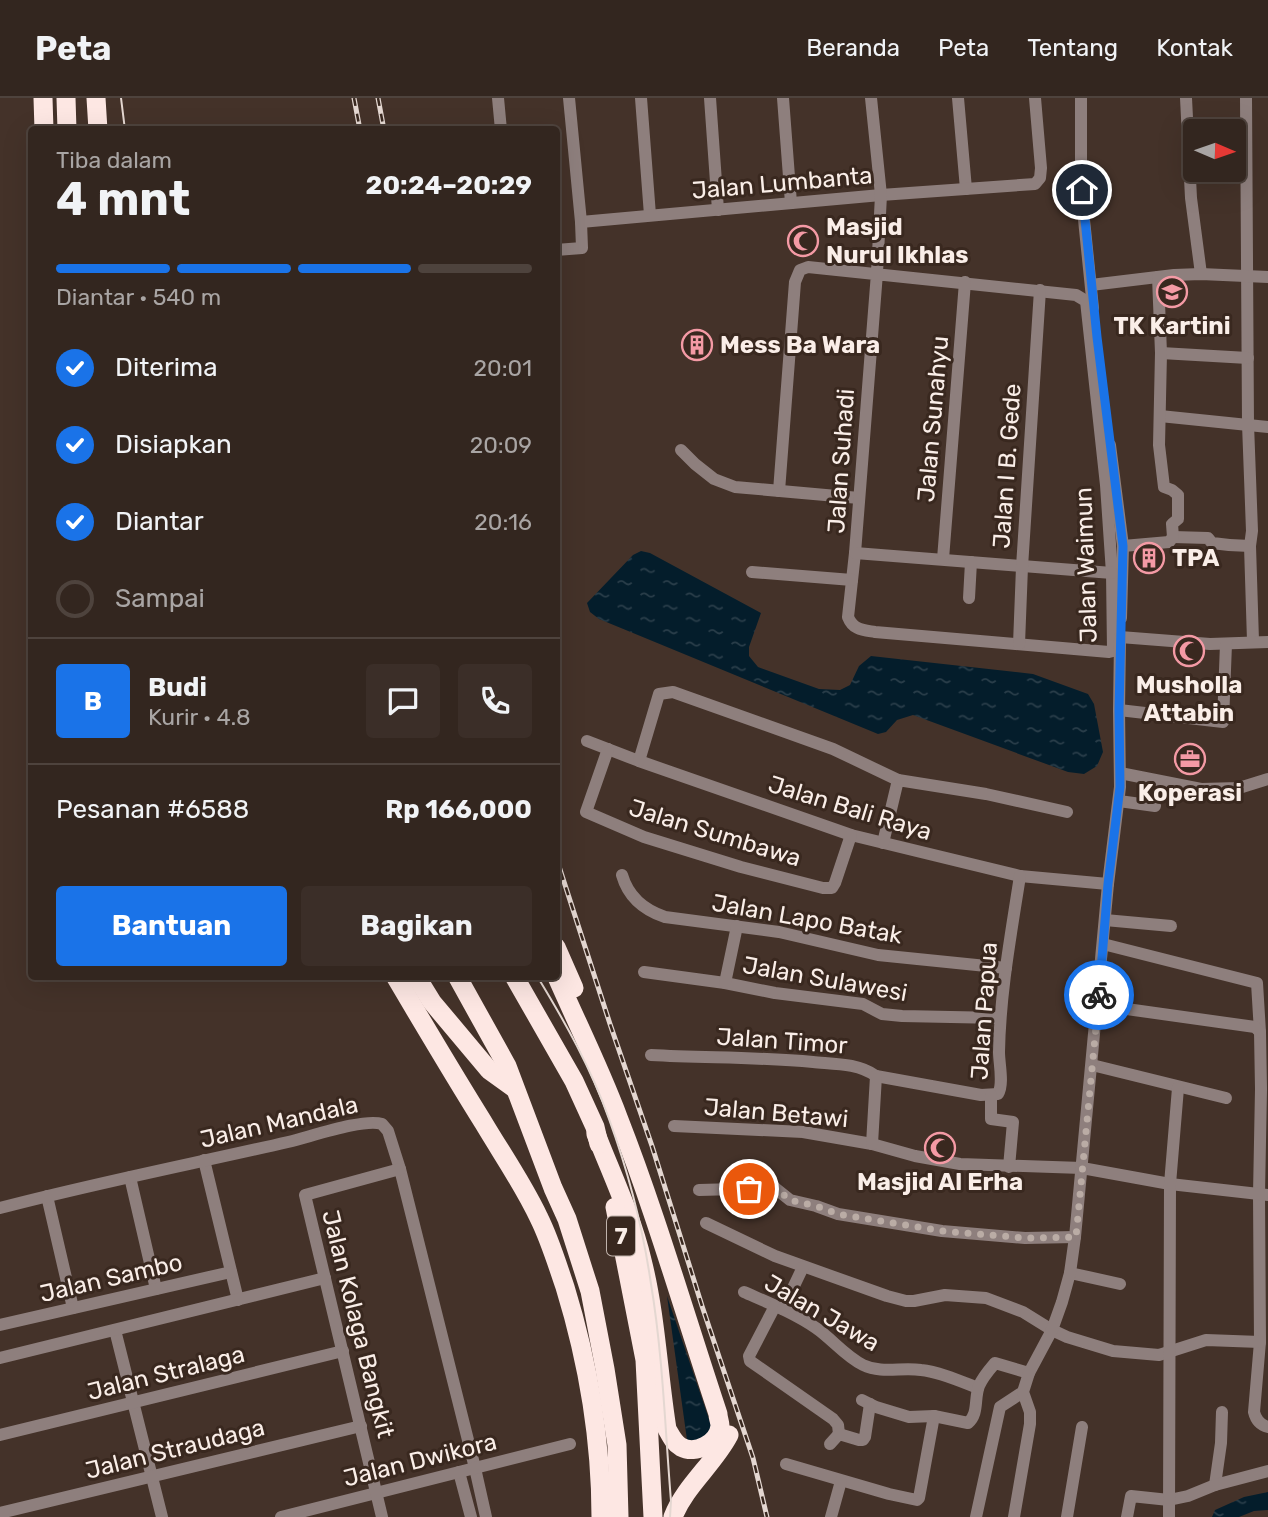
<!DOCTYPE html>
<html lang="id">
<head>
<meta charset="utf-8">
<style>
	:root { --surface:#33261f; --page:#3b2e28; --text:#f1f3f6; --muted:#a9a5a4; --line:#4e433d; --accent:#1a73e8 }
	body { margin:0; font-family:Rubik,sans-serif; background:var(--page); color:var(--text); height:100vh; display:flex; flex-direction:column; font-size:26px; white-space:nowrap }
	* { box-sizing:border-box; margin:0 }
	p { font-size:23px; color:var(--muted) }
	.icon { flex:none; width:38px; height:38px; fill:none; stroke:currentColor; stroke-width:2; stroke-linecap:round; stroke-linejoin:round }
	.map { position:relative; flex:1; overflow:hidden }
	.panel { position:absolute; left:28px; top:28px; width:532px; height:854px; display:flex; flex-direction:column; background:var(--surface); border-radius:7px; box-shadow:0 7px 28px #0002,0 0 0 2px var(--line) }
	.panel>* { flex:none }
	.needle { width:46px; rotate:92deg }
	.controls { position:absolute; left:1183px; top:21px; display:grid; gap:14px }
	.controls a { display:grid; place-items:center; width:63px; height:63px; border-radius:7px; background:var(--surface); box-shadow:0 7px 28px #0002,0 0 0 2px var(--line); font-size:35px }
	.pin { position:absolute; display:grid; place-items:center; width:60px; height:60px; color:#fff; margin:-30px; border:4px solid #fff; border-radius:50%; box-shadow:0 2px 7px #0007 }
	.courier { position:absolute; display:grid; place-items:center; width:70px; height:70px; margin:-35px; border:5px solid #1a73e8; border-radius:50%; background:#fff; color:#222; box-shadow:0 2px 9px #0007 }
	.summary em { font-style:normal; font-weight:700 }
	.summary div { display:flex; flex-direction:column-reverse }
	.summary { display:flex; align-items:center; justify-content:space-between; height:119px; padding:0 28px }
	h1 { font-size:46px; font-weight:700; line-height:52px }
	.bar { display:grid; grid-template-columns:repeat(4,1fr); gap:10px 7px; align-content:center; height:84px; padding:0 28px }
	.bar i { height:9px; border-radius:5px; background:var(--line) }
	.bar .current { background:var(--accent) }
	.bar p { grid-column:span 4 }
	.line { display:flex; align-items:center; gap:18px; padding:0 28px; border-top:2px solid var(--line) }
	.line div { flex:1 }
	.round { display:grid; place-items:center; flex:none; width:74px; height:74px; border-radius:7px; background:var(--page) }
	ol { padding:0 28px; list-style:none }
	li { display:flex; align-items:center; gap:21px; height:77px }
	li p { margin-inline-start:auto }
	li .icon { padding:7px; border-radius:50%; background:var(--accent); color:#fff; stroke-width:4 }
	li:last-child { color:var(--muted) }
	li i { width:38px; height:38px; border:4px solid var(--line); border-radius:50% }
	.action { display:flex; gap:14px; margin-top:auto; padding:14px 28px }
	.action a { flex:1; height:80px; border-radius:7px; background:var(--accent); color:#fff; font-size:28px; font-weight:700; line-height:80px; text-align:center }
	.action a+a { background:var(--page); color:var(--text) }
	header { display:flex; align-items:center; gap:42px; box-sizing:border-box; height:98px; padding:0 35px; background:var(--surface); border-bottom:2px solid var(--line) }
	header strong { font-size:33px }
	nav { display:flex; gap:38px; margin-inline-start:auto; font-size:24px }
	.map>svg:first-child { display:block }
	.water { fill:url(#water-ripples) }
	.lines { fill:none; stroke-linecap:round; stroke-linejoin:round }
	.minor { stroke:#8e7f7d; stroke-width:12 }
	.highway { stroke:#fde7e3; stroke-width:19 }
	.tram { stroke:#e4d7d1; stroke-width:2 }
	.rail-casing { stroke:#e4d7d1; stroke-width:5 }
	.rail { stroke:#39281f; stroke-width:2.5; stroke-dasharray:8; stroke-linecap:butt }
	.done { stroke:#baaca5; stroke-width:7; stroke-dasharray:0 12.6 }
	.route { stroke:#1a73e8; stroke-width:9 }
	.labels { text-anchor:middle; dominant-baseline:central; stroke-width:6; stroke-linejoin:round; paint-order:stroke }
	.shield { fill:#39281f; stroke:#c0b3ac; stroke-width:2 }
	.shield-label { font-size:23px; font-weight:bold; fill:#faeee8 }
	.street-label { font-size:24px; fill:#faeee8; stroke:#39281f }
	.poi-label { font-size:24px; font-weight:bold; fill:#faeee8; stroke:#39281f }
</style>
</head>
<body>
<header>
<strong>Peta</strong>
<nav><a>Beranda</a><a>Peta</a><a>Tentang</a><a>Kontak</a></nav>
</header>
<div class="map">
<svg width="1268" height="1419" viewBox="0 0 1268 1419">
	<defs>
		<pattern id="water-ripples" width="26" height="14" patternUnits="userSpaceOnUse" patternTransform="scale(1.75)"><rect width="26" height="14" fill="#041d2b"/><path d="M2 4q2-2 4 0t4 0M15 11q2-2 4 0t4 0" fill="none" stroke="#2a3e4a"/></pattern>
	</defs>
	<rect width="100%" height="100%" fill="#443229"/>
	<g class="water">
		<path d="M641 453 650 455 761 515 749 549V558L758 569 819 591 840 592 850 587 859 568 871 558 1033 576 1088 596 1094 606 1103 654 1097 668 1084 676 1068 674 913 617 897 622 886 634 878 636 599 521 590 514 587 505 633 457Z"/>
		<path d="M667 1198 712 1330 706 1343 687 1342Z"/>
		<path d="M1268 1394V1412L1254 1413 1239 1419H1212L1215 1412 1244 1399Z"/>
	</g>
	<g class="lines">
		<g class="minor">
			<path d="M498 0 501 32"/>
			<path d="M569 0 581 124"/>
			<path d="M641 0 650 117"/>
			<path d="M710 0 718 112"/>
			<path d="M783 0 791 105"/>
			<path d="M958 0 966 91"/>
			<path d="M1081 0V92L1093 210"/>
			<path d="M1186 0 1191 100 1201 176"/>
			<path d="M1246 0 1248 326 1252 433 1250 448 1253 543"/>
			<path d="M556 152 582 150 581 124 881 97 1035 86 1040 80 1041 70 1035 0"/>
			<path d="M1091 187 1174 177 1201 176 1268 179"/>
			<path d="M1161 255 1248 260"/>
			<path d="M1160 318 1268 329"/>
			<path d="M1110 347 1123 448 1121 520"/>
			<path d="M681 352 695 366 714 381 735 389 859 400"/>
			<path d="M779 393 795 184 800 172 808 169 1076 197 1086 203 1106 387 1112 475 1113 553 1109 554 875 534C863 532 853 532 848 519L855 455 877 175 881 97 871 0"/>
			<path d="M1173 439 1208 440 1212 445C1225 447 1237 448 1250 448"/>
			<path d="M1123 448 1169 444 1173 439 1172 426 1178 421V397L1172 392 1164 389 1159 347 1161 255 1158 179"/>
			<path d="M855 455 1112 475"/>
			<path d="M943 461 965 184"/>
			<path d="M752 474 852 482"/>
			<path d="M969 500 971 464"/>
			<path d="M1120 539 1210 546 1268 544"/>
			<path d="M1019 546 1022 469 1040 192"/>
			<path d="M1119 612 1223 624 1226 546"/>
			<path d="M587 643 639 663 851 737 1020 778 1108 786"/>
			<path d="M608 651 586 714 644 739 741 769 823 790H832L835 785 851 737"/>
			<path d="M639 663 659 596 673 594 833 651 898 682"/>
			<path d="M1120 675 1201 691 1239 690 1268 681"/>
			<path d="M1119 703 1155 708"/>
			<path d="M883 745 898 682 986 696 1067 714"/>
			<path d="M622 777C628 798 644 812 665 819L779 834 878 857 1006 870"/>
			<path d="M1105 822 1171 828"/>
			<path d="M1103 846 1257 885 1260 934 1261 991 1259 1096 1260 1244 1254 1314C1256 1322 1260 1327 1268 1329"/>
			<path d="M644 874 725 885 775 895 863 906 882 916 902 918 1000 920"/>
			<path d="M725 885 737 828"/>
			<path d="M1098 907 1255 929 1260 934"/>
			<path d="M651 957C705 960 759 959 813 964 834 966 858 965 876 978L981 997 998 996C1004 986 999 966 999 954 1000 895 1011 836 1020 778"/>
			<path d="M1092 967 1226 1000"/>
			<path d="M991 997V1021L1013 1024 1009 1069"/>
			<path d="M674 1028 803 1034 872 1046 915 1058 960 1066 1082 1070 1170 1086 1268 1097"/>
			<path d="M872 1046 876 978"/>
			<path d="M204 1062 238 1202"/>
			<path d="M130 1079 156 1191"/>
			<path d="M699 1092 775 1090 790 1102 816 1108 838 1116 942 1133 1025 1140 1075 1139"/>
			<path d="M47 1098 73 1210"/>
			<path d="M0 1110C95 1085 192 1066 288 1044 310 1039 364 1020 382 1026L388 1033 400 1071 475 1370 486 1419"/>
			<path d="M706 1125 775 1158 887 1198 906 1203H914L945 1197 986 1200 1023 1214 1052 1232 1067 1239 1113 1253 1159 1257 1206 1242 1260 1244"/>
			<path d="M1070 1175 1120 1186"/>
			<path d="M744 1194C769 1205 794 1215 816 1230 832 1241 845 1258 863 1267 882 1276 901 1269 921 1272 940 1274 960 1283 978 1290"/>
			<path d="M775 1208 749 1258 750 1263 833 1321 838 1327 839 1336"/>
			<path d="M783 1211 803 1169"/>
			<path d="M0 1227 231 1174"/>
			<path d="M115 1232 162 1419"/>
			<path d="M0 1260 325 1180"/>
			<path d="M862 1302 876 1309 909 1319 934 1318 968 1325C979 1316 974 1300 979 1288 982 1280 989 1272 995 1265L1029 1275"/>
			<path d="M0 1337 343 1253"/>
			<path d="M830 1346 839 1336 859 1342H863L865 1339 870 1306"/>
			<path d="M786 1366 889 1396 917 1402 919 1400 934 1318"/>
			<path d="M459 1374 471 1419"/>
			<path d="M1215 1387 1221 1345 1222 1314"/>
			<path d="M0 1415 361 1328"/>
			<path d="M281 1419 570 1346"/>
			<path d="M382 1419 305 1097 400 1071"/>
			<path d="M831 1419 841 1383"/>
			<path d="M976 1419 1000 1309 1023 1294"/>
			<path d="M1014 1419 1030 1326V1314L1023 1294 1029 1275 1052 1232 1062 1204 1070 1175 1075 1139 1108 786 1120 689 1119 612 1120 542"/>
			<path d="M1067 1419 1082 1329"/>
			<path d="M1127 1419 1131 1398 1169 1402 1188 1398 1215 1387 1268 1373"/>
			<path d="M1169 1419 1170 1086 1178 990"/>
		</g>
		<g class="highway">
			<path d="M43 0 44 32"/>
			<path d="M66 0 67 32"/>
			<path d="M96 0 98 32"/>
			<path d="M556 849 574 890"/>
			<path d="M556 877C577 925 600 971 618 1019 656 1116 685 1217 718 1316 718 1320 720 1324 720 1328 718 1345 696 1357 681 1349 674 1345 671 1338 667 1331 658 1275 656 1217 642 1162 632 1119 612 1077 596 1036"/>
			<path d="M395 878C424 927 453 976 483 1024 502 1056 523 1086 539 1120 550 1142 557 1166 565 1189 588 1264 601 1341 601 1419"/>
			<path d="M416 878 432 904 489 972 514 990"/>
			<path d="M457 878 507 968 553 1090 567 1121 590 1193 605 1271 617 1347 619 1419"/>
			<path d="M514 878 574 983 595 1029 599 1046"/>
			<path d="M615 1109 645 1262 653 1419"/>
			<path d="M673 1419C685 1388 714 1366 729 1337"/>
		</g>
		<g class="tram">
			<path d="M121 0 125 32"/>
			<path d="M537 878C565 924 591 970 609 1021 628 1073 643 1131 651 1186 663 1258 665 1331 671 1403L670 1419"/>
		</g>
		<g class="rail-casing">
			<g id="rail">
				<path d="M354 0 360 32"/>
				<path d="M378 0 384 32"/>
				<path d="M556 759 610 926 652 1048 702 1208 753 1360 767 1419"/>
			</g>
		</g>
		<use href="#rail" class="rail"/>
	</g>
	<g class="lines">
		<path class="done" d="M749 1091 775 1090 790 1102 816 1108 838 1116 942 1133 1025 1140 1076 1139 1099 897"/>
		<path class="route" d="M1082 92 1097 239 1123 448 1119 612 1120 689 1108 786 1099 897"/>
	</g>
	<defs>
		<g id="mosque-ring" transform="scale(1.575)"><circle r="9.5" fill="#39281f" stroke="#f49aa5" stroke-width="1.5"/><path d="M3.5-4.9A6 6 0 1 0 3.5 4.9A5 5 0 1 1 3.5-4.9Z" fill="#f49aa5"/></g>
		<g id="school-ring" transform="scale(1.575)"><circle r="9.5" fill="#39281f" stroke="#f49aa5" stroke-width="1.5"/><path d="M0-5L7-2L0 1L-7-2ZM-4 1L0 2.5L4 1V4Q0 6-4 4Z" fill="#f49aa5"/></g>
		<g id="building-ring" transform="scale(1.575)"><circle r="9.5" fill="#39281f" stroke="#f49aa5" stroke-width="1.5"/><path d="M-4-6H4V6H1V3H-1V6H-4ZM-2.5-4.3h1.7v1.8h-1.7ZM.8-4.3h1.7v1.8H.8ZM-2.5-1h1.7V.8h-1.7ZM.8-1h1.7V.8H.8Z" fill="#f49aa5"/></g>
		<g id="office-ring" transform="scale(1.575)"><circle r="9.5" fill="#39281f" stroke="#f49aa5" stroke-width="1.5"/><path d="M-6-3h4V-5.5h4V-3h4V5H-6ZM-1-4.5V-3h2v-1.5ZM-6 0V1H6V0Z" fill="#f49aa5"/></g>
	</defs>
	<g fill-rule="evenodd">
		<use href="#mosque-ring" x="803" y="143"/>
		<use href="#school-ring" x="1172" y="194"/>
		<use href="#building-ring" x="697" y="247"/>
		<use href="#building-ring" x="1149" y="460"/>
		<use href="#mosque-ring" x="1189" y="553"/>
		<use href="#office-ring" x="1190" y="661"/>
		<use href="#mosque-ring" x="940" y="1050"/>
	</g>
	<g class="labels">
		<rect class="shield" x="607" y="1118.5" width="28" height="39" rx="5"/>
		<g class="shield-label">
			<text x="621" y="1138">7</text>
		</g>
		<g class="street-label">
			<text transform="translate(782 85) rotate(-5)">Jalan Lumbanta</text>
			<text transform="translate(933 321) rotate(-85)">Jalan Sunahyu</text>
			<text transform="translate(841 363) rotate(-86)">Jalan Suhadi</text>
			<text transform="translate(1007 368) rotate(-86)">Jalan I B. Gede</text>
			<text transform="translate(1086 467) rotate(-92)">Jalan Waimun</text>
			<text transform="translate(850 710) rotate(17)">Jalan Bali Raya</text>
			<text transform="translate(715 735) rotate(17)">Jalan Sumbawa</text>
			<text transform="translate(807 821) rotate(10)">Jalan Lapo Batak</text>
			<text transform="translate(825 881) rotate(10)">Jalan Sulawesi</text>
			<text transform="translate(984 913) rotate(-86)">Jalan Papua</text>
			<text transform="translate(782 943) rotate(4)">Jalan Timor</text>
			<text transform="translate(776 1015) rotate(5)">Jalan Betawi</text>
			<text transform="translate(279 1024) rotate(-13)">Jalan Mandala</text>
			<text transform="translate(111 1180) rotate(-13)">Jalan Sambo</text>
			<text transform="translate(822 1215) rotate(30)">Jalan Jawa</text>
			<text transform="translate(358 1226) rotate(76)">Jalan Kolaga Bangkit</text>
			<text transform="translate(166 1275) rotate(-14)">Jalan Stralaga</text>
			<text transform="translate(175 1351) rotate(-14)">Jalan Straudaga</text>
			<text transform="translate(420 1362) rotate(-14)">Jalan Dwikora</text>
		</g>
		<g class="poi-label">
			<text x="826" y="129" text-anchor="start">Masjid<tspan x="826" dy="28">Nurul Ikhlas</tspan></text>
			<text x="1172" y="228">TK Kartini</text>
			<text x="720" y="247" text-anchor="start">Mess Ba Wara</text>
			<text x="1172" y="460" text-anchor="start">TPA</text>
			<text x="1189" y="587">Musholla<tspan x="1189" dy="28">Attabin</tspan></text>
			<text x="1190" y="695">Koperasi</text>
			<text x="940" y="1084">Masjid Al Erha</text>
		</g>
	</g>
</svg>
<div class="controls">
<a><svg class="needle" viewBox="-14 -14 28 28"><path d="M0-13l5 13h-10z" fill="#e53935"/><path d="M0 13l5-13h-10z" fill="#a9a5a4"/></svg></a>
</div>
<div class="pin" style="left:749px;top:1091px;background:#ea580c"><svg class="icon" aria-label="bag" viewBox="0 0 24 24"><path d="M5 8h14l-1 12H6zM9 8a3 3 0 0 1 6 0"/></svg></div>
<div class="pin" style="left:1082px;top:92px;background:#1f2937"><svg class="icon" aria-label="home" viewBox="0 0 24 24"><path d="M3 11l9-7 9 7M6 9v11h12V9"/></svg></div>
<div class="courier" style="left:1099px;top:897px"><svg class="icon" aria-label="bike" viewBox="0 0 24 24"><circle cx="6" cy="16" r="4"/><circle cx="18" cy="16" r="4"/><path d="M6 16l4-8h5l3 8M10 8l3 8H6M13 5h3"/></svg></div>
<section class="panel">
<div class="summary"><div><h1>4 mnt</h1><p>Tiba dalam</p></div><em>20:24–20:29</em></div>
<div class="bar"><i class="current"></i><i class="current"></i><i class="current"></i><i></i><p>Diantar · 540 m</p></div>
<ol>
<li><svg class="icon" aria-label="check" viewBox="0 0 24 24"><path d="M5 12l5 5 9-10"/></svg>Diterima<p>20:01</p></li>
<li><svg class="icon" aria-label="check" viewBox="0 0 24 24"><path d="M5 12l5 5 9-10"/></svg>Disiapkan<p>20:09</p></li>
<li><svg class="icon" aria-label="check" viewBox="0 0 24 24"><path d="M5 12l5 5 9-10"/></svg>Diantar<p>20:16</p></li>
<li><i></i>Sampai</li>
</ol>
<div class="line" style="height:126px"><b class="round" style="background:var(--accent);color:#fff">B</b><div><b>Budi</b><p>Kurir · 4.8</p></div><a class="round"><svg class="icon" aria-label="chat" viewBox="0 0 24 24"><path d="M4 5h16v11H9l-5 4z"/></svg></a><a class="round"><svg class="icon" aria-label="phone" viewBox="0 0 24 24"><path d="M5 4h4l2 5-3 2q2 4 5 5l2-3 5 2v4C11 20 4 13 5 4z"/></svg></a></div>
<div class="line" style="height:91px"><div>Pesanan #6588</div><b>Rp 166,000</b></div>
<div class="action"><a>Bantuan</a><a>Bagikan</a></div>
</section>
</div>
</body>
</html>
